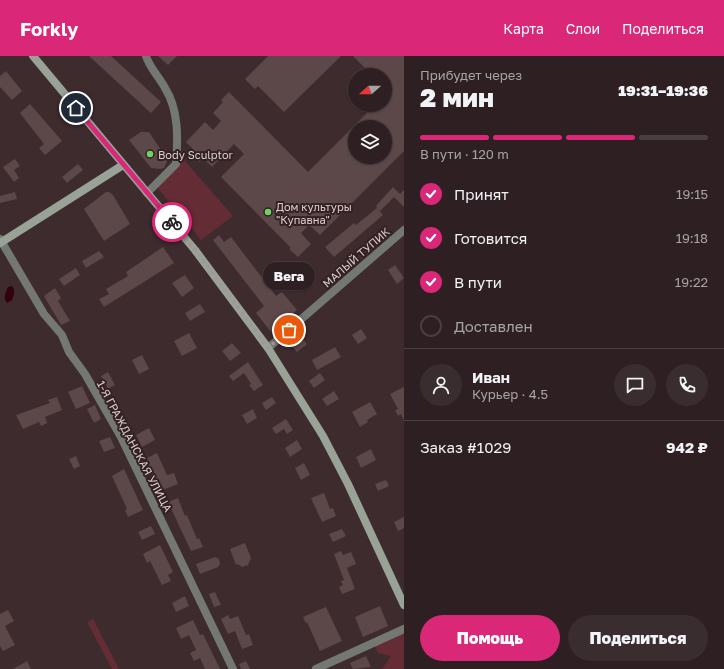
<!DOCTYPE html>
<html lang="ru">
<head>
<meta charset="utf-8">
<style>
	:root { --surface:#2e2022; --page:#3a2d2f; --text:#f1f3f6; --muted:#a7a3a5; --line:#493e40; --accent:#db2777 }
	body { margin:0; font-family:"Golos Text",sans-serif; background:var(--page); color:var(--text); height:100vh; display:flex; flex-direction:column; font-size:15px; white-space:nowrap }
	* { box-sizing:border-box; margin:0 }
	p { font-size:13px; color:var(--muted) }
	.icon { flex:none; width:22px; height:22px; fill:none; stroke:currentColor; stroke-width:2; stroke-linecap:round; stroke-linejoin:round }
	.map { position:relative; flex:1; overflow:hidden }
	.details { display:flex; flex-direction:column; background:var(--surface); width:320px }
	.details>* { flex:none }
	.needle { width:26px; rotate:249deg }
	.controls { position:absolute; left:348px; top:12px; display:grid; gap:8px }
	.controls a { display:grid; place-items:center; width:44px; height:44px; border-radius:50%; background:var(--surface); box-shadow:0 1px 3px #0004,0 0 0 1px var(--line); font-size:20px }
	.pin { position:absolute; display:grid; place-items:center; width:34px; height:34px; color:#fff; margin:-17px; border:2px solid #fff; border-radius:50%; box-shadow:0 1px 4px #0007 }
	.courier { position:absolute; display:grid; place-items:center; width:40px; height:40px; margin:-20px; border:3px solid #db2777; border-radius:50%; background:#fff; color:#222; box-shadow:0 1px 5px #0007 }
	.bubble { position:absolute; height:28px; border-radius:14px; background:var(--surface); box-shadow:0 1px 3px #0004,0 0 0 1px var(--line); font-size:13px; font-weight:800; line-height:28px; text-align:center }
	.summary em { font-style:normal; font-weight:800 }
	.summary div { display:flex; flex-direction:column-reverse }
	.summary { display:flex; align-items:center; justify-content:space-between; height:68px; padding:0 16px }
	h1 { font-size:26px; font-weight:800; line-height:30px }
	.bar { display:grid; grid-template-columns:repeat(4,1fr); gap:6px 4px; align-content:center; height:48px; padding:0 16px }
	.bar i { height:5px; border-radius:3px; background:var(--line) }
	.bar .active { background:var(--accent) }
	.bar p { grid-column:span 4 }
	.line { display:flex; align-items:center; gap:10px; padding:0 16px; border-top:1px solid var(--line) }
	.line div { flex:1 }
	.round { display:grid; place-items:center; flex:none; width:42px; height:42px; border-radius:21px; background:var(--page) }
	ol { padding:0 16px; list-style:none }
	li { display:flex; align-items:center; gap:12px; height:44px }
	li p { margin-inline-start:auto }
	li .icon { padding:4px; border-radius:50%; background:var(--accent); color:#fff; stroke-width:4 }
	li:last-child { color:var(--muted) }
	li i { width:22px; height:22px; border:2px solid var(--line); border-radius:50% }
	.action { display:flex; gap:8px; margin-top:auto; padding:8px 16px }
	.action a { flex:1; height:46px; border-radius:24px; background:var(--accent); color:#fff; font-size:16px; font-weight:800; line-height:46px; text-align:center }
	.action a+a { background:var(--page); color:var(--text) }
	header { display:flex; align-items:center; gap:24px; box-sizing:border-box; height:56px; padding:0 20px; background:var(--accent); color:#fff }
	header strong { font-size:19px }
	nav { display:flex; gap:22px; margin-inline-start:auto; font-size:14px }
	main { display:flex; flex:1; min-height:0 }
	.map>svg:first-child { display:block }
	.green { fill:#642c34 }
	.water { fill:#33030d }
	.building { fill:#5c4749; fill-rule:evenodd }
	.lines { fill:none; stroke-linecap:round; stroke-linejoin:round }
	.minor { stroke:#737972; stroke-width:8 }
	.secondary { stroke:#98a297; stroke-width:8 }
	.done { stroke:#a49697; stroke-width:4; stroke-dasharray:0 7.2 }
	.route { stroke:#db2777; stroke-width:5 }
	.poi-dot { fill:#6dd361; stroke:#342123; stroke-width:1.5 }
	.labels { text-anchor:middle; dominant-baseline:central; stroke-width:4; stroke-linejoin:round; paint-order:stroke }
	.poi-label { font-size:11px; fill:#dbcfd0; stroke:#342123; text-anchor:start }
	.street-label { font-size:11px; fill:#dbcfd0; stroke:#342123 }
</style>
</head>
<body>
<header>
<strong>Forkly</strong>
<nav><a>Карта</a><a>Слои</a><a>Поделиться</a></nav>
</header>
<main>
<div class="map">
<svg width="404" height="613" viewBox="0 0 404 613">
	<rect width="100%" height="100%" fill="#3e2b2d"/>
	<g class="green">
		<path d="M184 104 233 160 201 184 157 131Z"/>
		<path d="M93 563 119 613H112L87 566Z"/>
		<path d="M404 575V613H382L391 600 378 597 374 589Z"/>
	</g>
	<path class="water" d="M12 230C16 235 14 239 12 244L7 247C3 241 5 238 8 231Z"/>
	<g class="building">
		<path d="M89 0H111L161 46 151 57Z"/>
		<path d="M158 0H177L168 9Z"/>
		<path d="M268 0H341L284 56 258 30 255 33 245 23Z"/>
		<path d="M353 0H404V95L320 179 309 169 301 177 311 188 298 201 289 193 291 192 221 121 244 98 234 88 212 111 203 102 199 106 189 97 193 93 186 86 205 66 213 74 221 65 213 57 223 46 221 44 229 36 308 116 375 49H385V39L388 36 385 32V19H372ZM355 71H385V101H355Z"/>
		<path d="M6 15 22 35 12 44 0 31V20Z"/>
		<path d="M30 48 62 85 45 99 39 92 44 88 20 57Z"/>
		<path d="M141 76H149L163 97 165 93 169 101 164 112 160 113 151 112 129 84Z"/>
		<path d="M15 103 20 110 14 114 19 122 14 126 3 111Z"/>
		<path d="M78 108 83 114 67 127 62 121Z"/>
		<path d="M393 131 400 138 404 134V151L394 141 380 155 377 152 383 159 334 201 325 191 354 167 356 169 377 152 376 150Z"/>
		<path d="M15 136 17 143 0 147V140Z"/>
		<path d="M106 136H109L113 139 130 168 104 185 84 153Z"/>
		<path d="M219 179 224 186 231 181 276 240 282 236 297 254 271 276 256 257 264 250 213 184Z"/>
		<path d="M163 191 174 207 104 251 99 243 109 238 106 233 128 220 126 216Z"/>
		<path d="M99 195 104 201 86 212 82 205Z"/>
		<path d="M395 209 404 222 397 228 388 214Z"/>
		<path d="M76 212 80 219 64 230 59 223Z"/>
		<path d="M185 219 194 232 182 241 172 227Z"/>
		<path d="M55 232 61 242 58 245 70 265 61 269 44 240Z"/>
		<path d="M200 248 205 256 190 265 185 257Z"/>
		<path d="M361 273 367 282 358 288 352 279Z"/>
		<path d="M189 277 197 292 182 300 174 285Z"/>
		<path d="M300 279 307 288 297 296 289 286Z"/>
		<path d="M232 287 241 297 230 305 222 295Z"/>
		<path d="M335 291 341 301 317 314 312 304Z"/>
		<path d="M142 299 149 313 139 318 132 304Z"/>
		<path d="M248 306 263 329 254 335 249 329 251 328 244 317 233 325 229 320Z"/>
		<path d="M108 316 115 329 108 333 101 320Z"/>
		<path d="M320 317 325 324 314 332 309 325Z"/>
		<path d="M82 330 90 347 76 353 68 336Z"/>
		<path d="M404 331V365L401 358 398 360 395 354 398 353 390 338Z"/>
		<path d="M334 335 339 343 327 350 322 343Z"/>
		<path d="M57 341 62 354 45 361 47 367 41 370 39 366 23 373 16 359 50 347 48 344Z"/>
		<path d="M272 341 276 347 266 354 262 347Z"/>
		<path d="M370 346 377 358 367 364 368 366 360 371 352 356Z"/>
		<path d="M95 349 101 363 94 367 87 353Z"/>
		<path d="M253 353 257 362 247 368 242 359Z"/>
		<path d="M286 363 293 374 287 378 284 373 276 378 272 372Z"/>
		<path d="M149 372 155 384 142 391 136 379Z"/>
		<path d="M110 381 115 392 104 396 99 385Z"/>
		<path d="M297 384 302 393 290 401 285 392Z"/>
		<path d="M371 393 376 404 361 412 356 401Z"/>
		<path d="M157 397 167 419 174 417 178 428 160 435 145 403Z"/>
		<path d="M76 400 80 410 74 413 69 403Z"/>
		<path d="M304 407 310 419 301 424 295 412Z"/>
		<path d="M124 413 143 454 128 461 125 454 127 453 112 420Z"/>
		<path d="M386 424 389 430 378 435 375 428Z"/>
		<path d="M324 437 330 453 333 452 336 460 322 466 311 442Z"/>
		<path d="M178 442 185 460 187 459 197 483 199 482 203 491 191 495 168 446Z"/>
		<path d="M404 461V472L398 475 394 466Z"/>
		<path d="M151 470 155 478 142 484 138 476Z"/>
		<path d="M342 473 346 480 333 486 329 478Z"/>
		<path d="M245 487 251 502 248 509 242 511 238 508 236 509 230 493Z"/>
		<path d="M160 489 173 516 168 519 171 525 162 529 150 505 147 507 143 498Z"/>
		<path d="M341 495 343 499 351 496 356 508 347 512 355 533 342 538 339 531 343 529 341 525 344 524 334 498Z"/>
		<path d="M215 501 219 503 220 508 218 511 200 518 196 508Z"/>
		<path d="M215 536 221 549 214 551 209 538Z"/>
		<path d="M185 540 189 550 176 556 172 547Z"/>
		<path d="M380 550 388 570 363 581 355 561Z"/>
		<path d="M326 551 342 585 320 595 307 566 306 567 303 561Z"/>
		<path d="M8 554 14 565 5 570 15 589 3 595 0 590V558Z"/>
		<path d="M228 559 230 563 238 560 246 579 249 578 253 589 242 593 235 575 228 578 221 563Z"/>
		<path d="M193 564 200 579 203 578 220 613H205L200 602 194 605 190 597 196 594 189 579 181 583 176 572Z"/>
		<path d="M366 600 371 611 353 613 350 607Z"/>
		<path d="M27 605 31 613H13Z"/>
		<path d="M246 605 250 613H241L239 608Z"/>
	</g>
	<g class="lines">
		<g class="minor">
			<path d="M146 0C149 11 160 22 165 32 179 54 178 83 176 108L147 137"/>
			<path d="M0 183 44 258 62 279 69 296 85 318 121 381 233 613"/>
			<path d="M268 292 404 174"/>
			<path d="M316 613 404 573"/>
		</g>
		<g class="secondary">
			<path d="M33 0 195 194 268 292 323 380 348 428 404 549"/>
			<path d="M0 187 123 109"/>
		</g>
	</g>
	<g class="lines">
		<path class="done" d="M172 166 201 201 268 292 289 274"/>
		<path class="route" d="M76 52 172 166"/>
	</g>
	<g class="poi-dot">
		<circle cx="150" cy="98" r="4"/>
		<circle cx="268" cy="156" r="4"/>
	</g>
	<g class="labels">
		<g class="poi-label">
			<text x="158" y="98">Body Sculptor</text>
			<text x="276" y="150">Дом культуры<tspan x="276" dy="13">"Купавна"</tspan></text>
		</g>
		<g class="street-label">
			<text transform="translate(356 201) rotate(-41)">МАЛЫЙ ТУПИК</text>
			<text transform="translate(135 390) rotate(62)">1-Я ГРАЖДАНСКАЯ УЛИЦА</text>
		</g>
	</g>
</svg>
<div class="controls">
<a><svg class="needle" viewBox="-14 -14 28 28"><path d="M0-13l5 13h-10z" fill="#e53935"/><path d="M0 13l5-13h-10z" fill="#a7a3a5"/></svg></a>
<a><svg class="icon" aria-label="layers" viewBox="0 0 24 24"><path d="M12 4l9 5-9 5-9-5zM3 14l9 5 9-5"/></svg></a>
</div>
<div class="pin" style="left:289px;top:274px;background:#ea580c"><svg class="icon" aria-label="bag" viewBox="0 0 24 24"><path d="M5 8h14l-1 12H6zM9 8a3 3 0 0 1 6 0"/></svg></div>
<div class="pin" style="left:76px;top:52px;background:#1f2937"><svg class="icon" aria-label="home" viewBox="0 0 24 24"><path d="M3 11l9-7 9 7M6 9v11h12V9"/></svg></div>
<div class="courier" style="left:172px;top:166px"><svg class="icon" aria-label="bike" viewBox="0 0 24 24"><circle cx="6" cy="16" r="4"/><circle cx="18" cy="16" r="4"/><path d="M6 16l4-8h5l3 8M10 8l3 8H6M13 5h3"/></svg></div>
<div class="bubble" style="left:263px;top:206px;width:52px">Вега</div>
</div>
<section class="details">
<div class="summary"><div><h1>2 мин</h1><p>Прибудет через</p></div><em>19:31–19:36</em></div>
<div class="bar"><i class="active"></i><i class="active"></i><i class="active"></i><i></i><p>В пути · 120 m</p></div>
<ol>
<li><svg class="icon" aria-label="check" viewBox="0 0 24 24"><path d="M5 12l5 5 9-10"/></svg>Принят<p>19:15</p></li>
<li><svg class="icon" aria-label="check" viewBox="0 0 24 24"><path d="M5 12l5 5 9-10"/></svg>Готовится<p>19:18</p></li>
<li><svg class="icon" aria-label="check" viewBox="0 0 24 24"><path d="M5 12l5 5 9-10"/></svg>В пути<p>19:22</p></li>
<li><i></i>Доставлен</li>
</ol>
<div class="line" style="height:72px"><a class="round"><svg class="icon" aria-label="person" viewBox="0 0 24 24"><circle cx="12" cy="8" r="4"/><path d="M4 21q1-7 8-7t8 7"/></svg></a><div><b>Иван</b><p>Курьер · 4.5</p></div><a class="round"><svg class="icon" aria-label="chat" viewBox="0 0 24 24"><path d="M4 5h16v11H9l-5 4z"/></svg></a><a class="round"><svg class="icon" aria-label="phone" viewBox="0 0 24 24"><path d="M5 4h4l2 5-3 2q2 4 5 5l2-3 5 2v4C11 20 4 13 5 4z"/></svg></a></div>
<div class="line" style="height:52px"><div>Заказ #1029</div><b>942 ₽</b></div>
<div class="action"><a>Помощь</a><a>Поделиться</a></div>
</section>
</main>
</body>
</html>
